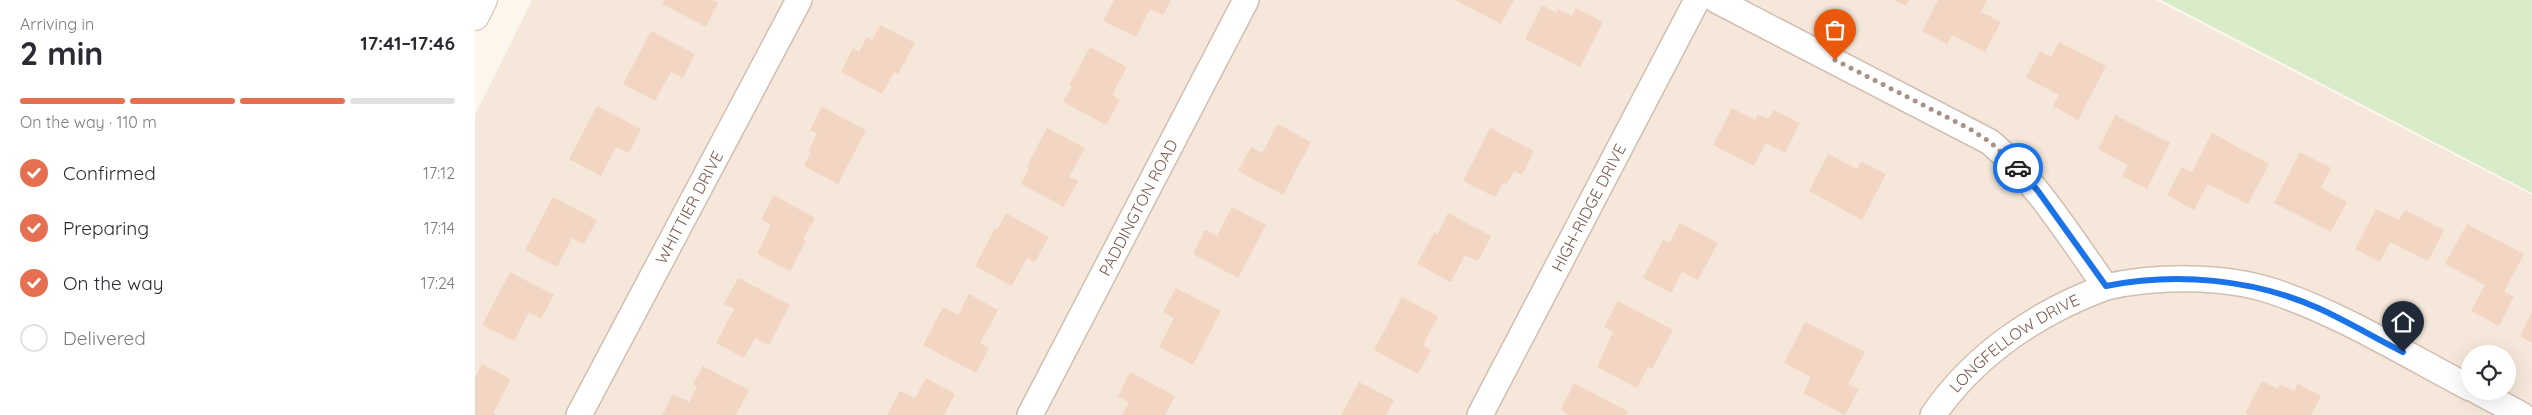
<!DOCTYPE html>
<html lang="en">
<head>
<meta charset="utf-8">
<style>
	:root { --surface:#fff; --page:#f2f2f3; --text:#2b2b33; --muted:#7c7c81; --line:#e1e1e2; --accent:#e76f51 }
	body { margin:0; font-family:Quicksand,sans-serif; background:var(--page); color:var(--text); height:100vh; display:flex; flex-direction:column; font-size:19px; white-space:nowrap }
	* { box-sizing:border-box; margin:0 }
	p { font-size:16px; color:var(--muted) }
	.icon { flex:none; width:28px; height:28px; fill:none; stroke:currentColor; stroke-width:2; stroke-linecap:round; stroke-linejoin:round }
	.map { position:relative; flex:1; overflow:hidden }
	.side { display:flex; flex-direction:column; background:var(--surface); width:475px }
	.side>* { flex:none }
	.controls { position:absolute; left:1986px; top:345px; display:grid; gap:10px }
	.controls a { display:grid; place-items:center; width:55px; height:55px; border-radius:50%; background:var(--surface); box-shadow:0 5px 20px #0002; font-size:25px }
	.pin { position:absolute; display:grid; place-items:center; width:42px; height:42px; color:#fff; margin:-51px -21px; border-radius:50% 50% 50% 0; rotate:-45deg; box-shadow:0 0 5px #0007 }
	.pin .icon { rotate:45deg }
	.courier { position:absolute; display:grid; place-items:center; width:50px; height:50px; margin:-25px; border:4px solid #1a73e8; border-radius:50%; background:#fff; color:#222; box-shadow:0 1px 6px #0007 }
	.summary em { font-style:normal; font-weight:700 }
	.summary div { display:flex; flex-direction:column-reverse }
	.summary { display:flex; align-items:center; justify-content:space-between; height:85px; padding:0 20px }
	h1 { font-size:32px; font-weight:700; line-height:38px }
	.bar { display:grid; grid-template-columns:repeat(4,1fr); gap:8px 5px; align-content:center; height:60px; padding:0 20px }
	.bar i { height:6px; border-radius:4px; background:var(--line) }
	.bar .current { background:var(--accent) }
	.bar p { grid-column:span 4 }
	ol { padding:0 20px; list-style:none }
	li { display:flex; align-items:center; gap:15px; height:55px }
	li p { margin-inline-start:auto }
	li .icon { padding:5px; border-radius:50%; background:var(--accent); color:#fff; stroke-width:4 }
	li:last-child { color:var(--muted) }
	li i { width:28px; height:28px; border:2px solid var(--line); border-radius:50% }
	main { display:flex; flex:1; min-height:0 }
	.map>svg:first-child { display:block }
	.residential { fill:#f5e8da; fill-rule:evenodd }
	.green { fill:#d8ecc9 }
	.building { fill:#f3d5c3 }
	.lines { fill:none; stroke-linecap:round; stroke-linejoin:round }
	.minor-casing { stroke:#d1beb0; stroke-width:28 }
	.tertiary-casing { stroke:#d1beb0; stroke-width:30 }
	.minor { stroke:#fff; stroke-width:25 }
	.tertiary { stroke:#fff; stroke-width:28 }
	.done { stroke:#a89285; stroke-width:5; stroke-dasharray:0 9 }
	.route { stroke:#1a73e8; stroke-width:6 }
	.labels { text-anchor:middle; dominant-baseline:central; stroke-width:4; stroke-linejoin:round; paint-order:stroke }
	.street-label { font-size:16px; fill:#7a5c4d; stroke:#fffaf3 }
</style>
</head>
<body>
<main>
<section class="side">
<div class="summary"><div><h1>2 min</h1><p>Arriving in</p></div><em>17:41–17:46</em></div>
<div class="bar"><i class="current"></i><i class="current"></i><i class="current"></i><i></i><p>On the way · 110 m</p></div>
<ol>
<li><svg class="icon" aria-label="check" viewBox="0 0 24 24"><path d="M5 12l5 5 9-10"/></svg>Confirmed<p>17:12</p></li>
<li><svg class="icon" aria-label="check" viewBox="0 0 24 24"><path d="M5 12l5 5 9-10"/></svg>Preparing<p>17:14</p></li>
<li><svg class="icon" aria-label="check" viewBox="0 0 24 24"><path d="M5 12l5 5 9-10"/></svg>On the way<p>17:24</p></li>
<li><i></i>Delivered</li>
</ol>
</section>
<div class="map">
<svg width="2057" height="415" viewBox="0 0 2057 415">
	<rect width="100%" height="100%" fill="#fdf6ec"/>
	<path class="residential" d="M57 0H1681L2057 195V415H0V115ZM1995 354H2032V391H1995Z"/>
	<path class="green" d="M1686 0H2057V193Z"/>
	<g class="building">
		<path d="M189 0H237L243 3 231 27 187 4Z"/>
		<path d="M639 0H696L688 15 675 9 661 37 628 21Z"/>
		<path d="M980 0H1039L1026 24Z"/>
		<path d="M1419 0H1434L1431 6Z"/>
		<path d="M1463 0H1512L1506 12 1526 22 1510 52 1477 35 1472 44 1447 31Z"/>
		<path d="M1067 5 1082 13 1083 9 1097 16 1101 8 1128 22 1105 67 1050 39Z"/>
		<path d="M405 25 440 43 423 74 419 72 407 94 366 72 378 48 384 52 392 37 397 40Z"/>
		<path d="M176 31 220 54 208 78 196 72 180 101 148 84Z"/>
		<path d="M1584 42 1631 66 1603 120 1578 106 1584 95 1551 78 1565 51 1576 57Z"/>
		<path d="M615 47 652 67 637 95 645 100 631 125 588 102 597 86 594 85Z"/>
		<path d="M122 106 166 129 154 153 141 147 126 176 94 159Z"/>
		<path d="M347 107 391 130 363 184 329 166 336 152 333 151 342 134 335 130Z"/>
		<path d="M1257 108 1280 120 1283 114 1293 119 1299 110 1325 123 1310 153 1291 143 1279 166 1238 145Z"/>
		<path d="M1640 115 1695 143 1672 189 1647 176 1653 165 1623 149Z"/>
		<path d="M803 124 836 142 808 195 763 171 776 147 787 153Z"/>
		<path d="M572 128 610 148 594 177 603 181 589 207 546 184 554 168 552 166Z"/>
		<path d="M1015 128 1059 151 1047 175 1039 171 1032 184 1028 183 1020 197 988 181Z"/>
		<path d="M1737 133 1794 164 1773 204 1733 184 1719 210 1692 195 1707 167 1717 172Z"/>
		<path d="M1825 152 1856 168 1846 188 1872 202 1856 232 1799 203Z"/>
		<path d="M1353 154 1382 169 1386 161 1411 174 1387 220 1334 191Z"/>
		<path d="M299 195 340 218 328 239 331 241 315 271 282 254 296 225 286 219Z"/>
		<path d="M78 197 122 220 109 244 97 238 82 267 50 250Z"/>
		<path d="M757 207 791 225 763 278 718 254 730 230 742 236Z"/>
		<path d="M1901 209 1924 220 1930 210 1969 230 1953 261 1915 242 1905 262 1880 249Z"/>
		<path d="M531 213 574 237 560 262 552 258 537 286 500 266 520 228 522 230Z"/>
		<path d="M973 213 1016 236 1003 261 990 255 976 282 942 264 959 233 962 235Z"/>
		<path d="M1205 223 1243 243 1223 280 1207 272 1196 293 1168 278 1188 240 1194 243Z"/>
		<path d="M1992 224 2049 254 2029 292 2039 297 2024 326 1996 311 2010 285 1970 264Z"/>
		<path d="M35 272 79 295 66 319 54 312 39 341 7 325Z"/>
		<path d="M263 278 315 305 294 345 280 338 269 358 241 343 259 309 249 304Z"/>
		<path d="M701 288 746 311 718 365 684 347 699 318 688 312Z"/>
		<path d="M494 294 523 310 505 343 514 348 501 373 448 345 468 307 483 315Z"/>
		<path d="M927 297 963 316 948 345 956 350 943 374 899 350Z"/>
		<path d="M1143 301 1198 330 1177 369 1173 367 1162 388 1122 367 1138 332 1129 327Z"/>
		<path d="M2057 312V343L2045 336Z"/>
		<path d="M1330 322 1390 352 1373 384 1384 389 1370 415 1328 393 1336 377 1309 363Z"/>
		<path d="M7 364 36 379 18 413 21 415H0V377Z"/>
		<path d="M228 366 274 390 261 415H187L198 394 214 402 222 387 218 384Z"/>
		<path d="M655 372 700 396 690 415H647L654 402 643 396Z"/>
		<path d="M451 378 480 394 469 415H412L425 391 440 398Z"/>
		<path d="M1787 381 1803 389 1805 384 1819 391 1823 384 1846 396 1836 415H1774L1770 413Z"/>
		<path d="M884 382 919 400 911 415H866Z"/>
		<path d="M1099 383 1154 412 1152 415H1093L1086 409Z"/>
	</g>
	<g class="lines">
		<g class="minor-casing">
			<g id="minor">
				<path d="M1241 0 1515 142C1562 182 1595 237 1631 287 1681 276 1748 275 1797 291 1866 314 1930 354 1995 388"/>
				<path d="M2002 391 2047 415"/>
				<path id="s1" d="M104 415 324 0"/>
				<path id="s2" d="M555 415 771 0"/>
				<path id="s3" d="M1005 415 1222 0"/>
				<path id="s4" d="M1458 415C1500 354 1563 312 1631 287"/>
			</g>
		</g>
		<g class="tertiary-casing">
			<path id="tertiary" d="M0 16 8 0"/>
		</g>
		<use href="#minor" class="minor"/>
		<use href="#tertiary" class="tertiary"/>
	</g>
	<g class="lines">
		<path class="done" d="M1360 60 1495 129 1515 142 1543 168"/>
		<path class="route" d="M1543 168 1563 191 1631 286C1701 272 1778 279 1843 308 1872 321 1900 338 1928 352"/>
	</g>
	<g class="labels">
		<g class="street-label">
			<text stroke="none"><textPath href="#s1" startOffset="235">WHITTIER DRIVE</textPath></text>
			<text stroke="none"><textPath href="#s2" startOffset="234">PADDINGTON ROAD</textPath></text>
			<text stroke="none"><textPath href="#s3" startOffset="234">HIGH-RIDGE DRIVE</textPath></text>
			<text stroke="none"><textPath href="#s4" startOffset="110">LONGFELLOW DRIVE</textPath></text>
		</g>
	</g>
</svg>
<div class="controls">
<a><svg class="icon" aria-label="locate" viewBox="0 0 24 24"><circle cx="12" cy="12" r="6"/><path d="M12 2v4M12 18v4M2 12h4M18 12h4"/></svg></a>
</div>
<div class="pin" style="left:1360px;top:60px;background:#ea580c"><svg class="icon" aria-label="bag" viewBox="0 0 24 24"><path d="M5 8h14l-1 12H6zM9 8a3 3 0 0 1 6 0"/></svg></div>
<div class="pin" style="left:1928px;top:352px;background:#1f2937"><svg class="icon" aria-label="home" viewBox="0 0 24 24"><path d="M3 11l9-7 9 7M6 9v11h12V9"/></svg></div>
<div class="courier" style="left:1543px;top:168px"><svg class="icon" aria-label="car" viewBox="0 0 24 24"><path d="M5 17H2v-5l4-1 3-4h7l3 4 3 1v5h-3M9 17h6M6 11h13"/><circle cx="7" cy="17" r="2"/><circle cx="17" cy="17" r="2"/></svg></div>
</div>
</main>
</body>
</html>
